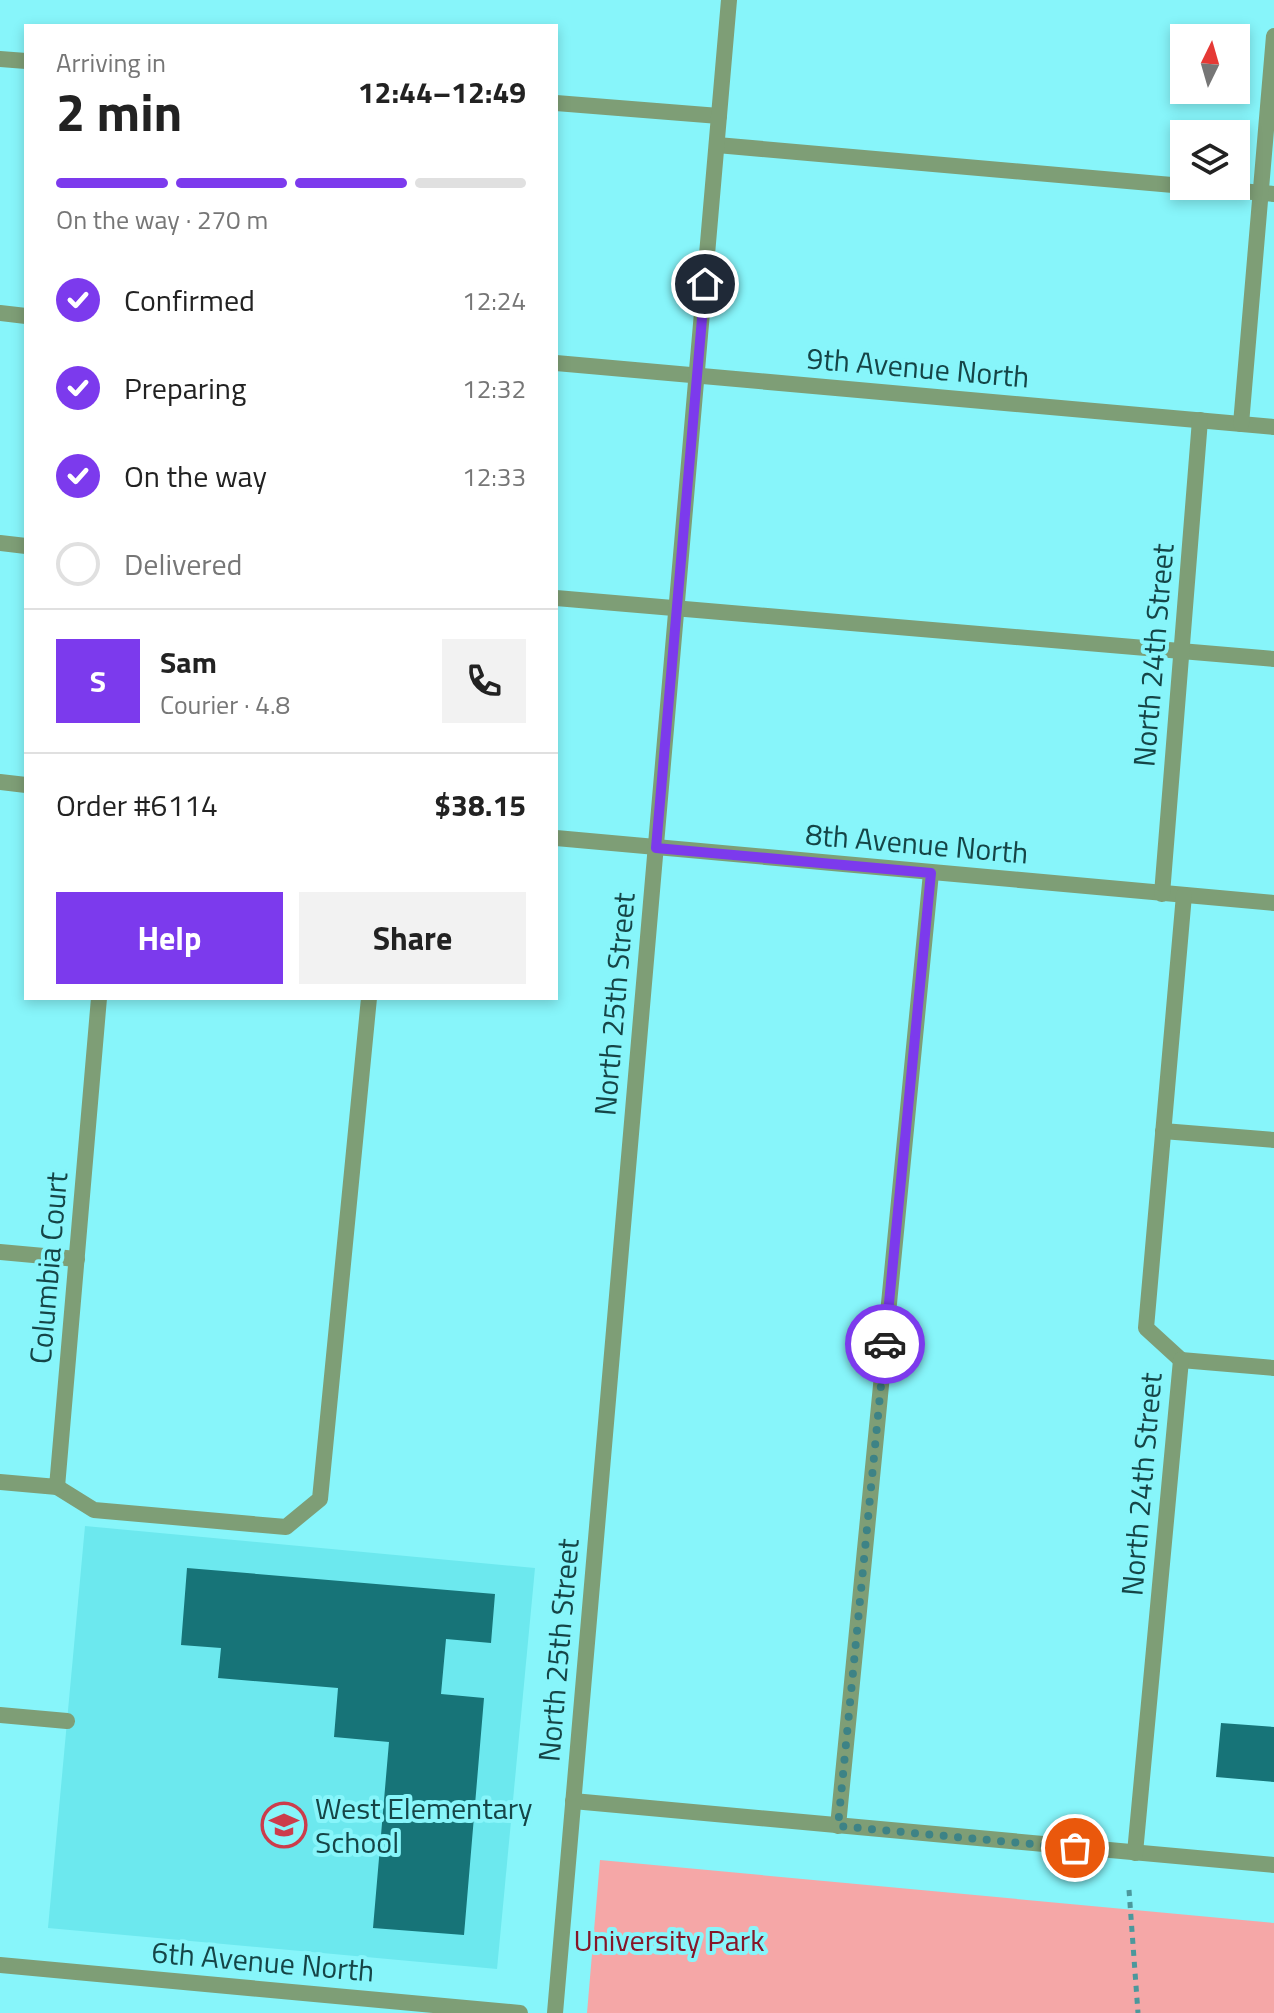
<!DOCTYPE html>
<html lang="en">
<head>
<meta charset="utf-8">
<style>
	:root { --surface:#fff; --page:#f2f2f2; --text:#222; --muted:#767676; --line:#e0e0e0; --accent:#7c3aed }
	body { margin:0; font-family:"Titillium Web",sans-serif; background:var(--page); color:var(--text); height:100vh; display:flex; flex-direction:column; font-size:30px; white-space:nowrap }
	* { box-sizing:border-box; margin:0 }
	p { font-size:26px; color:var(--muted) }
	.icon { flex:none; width:44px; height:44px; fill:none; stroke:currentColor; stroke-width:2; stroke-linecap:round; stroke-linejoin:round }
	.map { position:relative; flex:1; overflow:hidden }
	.details { position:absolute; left:24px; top:24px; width:534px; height:976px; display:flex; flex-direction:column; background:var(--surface); border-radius:0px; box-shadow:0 4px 12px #0003 }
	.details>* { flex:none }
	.needle { width:52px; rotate:5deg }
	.fabs { position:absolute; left:1170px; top:24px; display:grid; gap:16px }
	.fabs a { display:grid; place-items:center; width:80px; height:80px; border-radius:0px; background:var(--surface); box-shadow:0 4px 12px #0003; font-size:40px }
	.pin { position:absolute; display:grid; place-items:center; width:68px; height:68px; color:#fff; margin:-34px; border:4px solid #fff; border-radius:50%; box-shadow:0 2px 8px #0007 }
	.courier { position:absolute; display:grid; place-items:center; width:80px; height:80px; margin:-40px; border:6px solid #7c3aed; border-radius:50%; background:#fff; color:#222; box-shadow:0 2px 10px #0007 }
	.head em { font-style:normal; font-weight:700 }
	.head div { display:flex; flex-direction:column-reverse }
	.head { display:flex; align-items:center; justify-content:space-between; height:136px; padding:0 32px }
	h1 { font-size:52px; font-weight:700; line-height:60px }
	.bar { display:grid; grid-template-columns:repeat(4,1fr); gap:12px 8px; align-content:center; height:96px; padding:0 32px }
	.bar i { height:10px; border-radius:6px; background:var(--line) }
	.bar .active { background:var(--accent) }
	.bar p { grid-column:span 4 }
	.line { display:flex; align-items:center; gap:20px; padding:0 32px; border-top:2px solid var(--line) }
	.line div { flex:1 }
	.round { display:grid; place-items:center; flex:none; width:84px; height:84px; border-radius:0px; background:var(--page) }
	ol { padding:0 32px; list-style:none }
	li { display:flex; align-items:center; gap:24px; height:88px }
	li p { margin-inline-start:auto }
	li .icon { padding:8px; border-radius:50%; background:var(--accent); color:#fff; stroke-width:4 }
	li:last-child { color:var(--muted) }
	li i { width:44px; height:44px; border:4px solid var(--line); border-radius:50% }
	.cta { display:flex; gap:16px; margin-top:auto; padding:16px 32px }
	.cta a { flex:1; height:92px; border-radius:0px; background:var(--accent); color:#fff; font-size:32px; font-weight:700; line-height:92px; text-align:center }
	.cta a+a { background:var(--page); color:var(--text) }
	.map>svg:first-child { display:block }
	.built { fill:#6ce8ee }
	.green { fill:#f5a7a7 }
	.building { fill:#177478 }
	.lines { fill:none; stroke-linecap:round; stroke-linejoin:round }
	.path { stroke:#4b989c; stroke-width:5; stroke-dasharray:6 6; stroke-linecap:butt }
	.lane { stroke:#7e9e76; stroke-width:16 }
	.street { stroke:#7e9e76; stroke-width:16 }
	.done { stroke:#3d8386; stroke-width:8; stroke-dasharray:0 14.4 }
	.route { stroke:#7c3aed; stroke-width:10 }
	.labels { text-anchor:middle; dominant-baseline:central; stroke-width:8; stroke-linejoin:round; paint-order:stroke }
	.street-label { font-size:30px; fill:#154547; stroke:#87f5fa }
	.poi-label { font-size:30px; fill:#154547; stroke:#87f5fa; text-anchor:start }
	.park-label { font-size:30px; fill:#861628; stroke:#87f5fa }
</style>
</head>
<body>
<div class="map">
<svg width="1274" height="2013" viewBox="0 0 1274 2013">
	<rect width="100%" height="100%" fill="#87f5fa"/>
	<path class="built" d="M85 1526 535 1568 497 1969 48 1928Z"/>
	<path class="green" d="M600 1860 1274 1923V2013H587Z"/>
	<g class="building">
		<path d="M187 1568 495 1594 491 1643 446 1639 441 1694 484 1698 464 1935 373 1928 389 1742 334 1737 338 1688 218 1678 221 1648 181 1645Z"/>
		<path d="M1221 1723 1274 1727V1782L1216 1777Z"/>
	</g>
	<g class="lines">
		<path class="path" d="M1129 1890 1138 2013"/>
		<g class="lane">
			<path d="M0 59 26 61"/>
			<path d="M556 103 719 116"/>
			<path d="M717 145 1274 194"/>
			<path d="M0 543 26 546"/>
			<path d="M556 598 1274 659"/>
			<path d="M1163 1131 1274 1140"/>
			<path d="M0 1252 77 1259"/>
			<path d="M57 1487 94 1510 286 1527 320 1499 369 998"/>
			<path d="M0 1715 67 1721"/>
			<path d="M838 1826 931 873"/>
		</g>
		<g class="street">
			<path d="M0 313 26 316"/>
			<path d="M556 363 1274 427"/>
			<path d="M1241 424 1274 36"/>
			<path d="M0 782 26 785"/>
			<path d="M556 838 1274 903"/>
			<path d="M1162 894 1200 420"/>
			<path d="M1181 1360 1146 1328 1184 895"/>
			<path d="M1181 1360 1274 1368"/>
			<path d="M0 1482 57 1487 99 998"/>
			<path d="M573 1801 1274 1865"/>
			<path d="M1135 1853 1181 1360"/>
			<path d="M0 1965 520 2013"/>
			<path d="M555 2013 729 0"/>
		</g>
	</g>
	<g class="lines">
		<path class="done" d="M885 1344 838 1826 1075 1848"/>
		<path class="route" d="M705 284 656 848 931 873 885 1344"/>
	</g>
	<defs>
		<g id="school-ring" transform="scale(2.3)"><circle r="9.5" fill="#87f5fa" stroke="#cc3c4b" stroke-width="1.5"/><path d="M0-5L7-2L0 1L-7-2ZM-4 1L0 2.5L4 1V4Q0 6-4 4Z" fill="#cc3c4b"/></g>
	</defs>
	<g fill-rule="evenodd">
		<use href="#school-ring" x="284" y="1825"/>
	</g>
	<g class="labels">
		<g class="street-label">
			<text transform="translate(918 367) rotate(5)">9th Avenue North</text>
			<text transform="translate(1153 655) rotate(-85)">North 24th Street</text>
			<text transform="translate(917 843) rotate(5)">8th Avenue North</text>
			<text transform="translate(614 1004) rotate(-85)">North 25th Street</text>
			<text transform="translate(48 1268) rotate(-85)">Columbia Court</text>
			<text transform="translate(1141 1484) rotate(-85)">North 24th Street</text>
			<text transform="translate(558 1650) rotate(-85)">North 25th Street</text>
			<text transform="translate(263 1961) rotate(5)">6th Avenue North</text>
		</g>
		<g class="poi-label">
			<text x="315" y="1808">West Elementary<tspan x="315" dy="34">School</tspan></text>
		</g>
		<g class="park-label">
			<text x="669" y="1940">University Park</text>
		</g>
	</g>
</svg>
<div class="fabs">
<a><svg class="needle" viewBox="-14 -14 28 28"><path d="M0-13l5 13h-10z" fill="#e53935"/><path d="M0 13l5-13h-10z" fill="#767676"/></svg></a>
<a><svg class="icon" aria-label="layers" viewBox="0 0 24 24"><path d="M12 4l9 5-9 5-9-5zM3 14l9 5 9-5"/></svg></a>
</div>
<div class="pin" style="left:1075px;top:1848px;background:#ea580c"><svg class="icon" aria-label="bag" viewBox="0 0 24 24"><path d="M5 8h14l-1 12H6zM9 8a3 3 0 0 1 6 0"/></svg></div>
<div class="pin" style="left:705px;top:284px;background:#1f2937"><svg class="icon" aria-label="home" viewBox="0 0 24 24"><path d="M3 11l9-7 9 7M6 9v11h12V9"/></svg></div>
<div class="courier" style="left:885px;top:1344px"><svg class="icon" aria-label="car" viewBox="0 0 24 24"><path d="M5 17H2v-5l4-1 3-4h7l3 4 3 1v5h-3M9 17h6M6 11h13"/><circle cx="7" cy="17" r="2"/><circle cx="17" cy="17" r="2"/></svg></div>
<section class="details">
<div class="head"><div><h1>2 min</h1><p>Arriving in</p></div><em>12:44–12:49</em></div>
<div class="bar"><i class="active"></i><i class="active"></i><i class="active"></i><i></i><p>On the way · 270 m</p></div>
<ol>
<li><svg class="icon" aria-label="check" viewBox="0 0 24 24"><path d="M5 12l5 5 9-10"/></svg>Confirmed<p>12:24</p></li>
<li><svg class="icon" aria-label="check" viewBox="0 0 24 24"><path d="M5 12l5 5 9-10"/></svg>Preparing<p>12:32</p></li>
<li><svg class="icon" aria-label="check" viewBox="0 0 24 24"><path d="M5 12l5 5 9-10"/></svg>On the way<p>12:33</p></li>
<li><i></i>Delivered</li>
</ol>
<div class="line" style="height:144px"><b class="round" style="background:var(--accent);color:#fff">S</b><div><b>Sam</b><p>Courier · 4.8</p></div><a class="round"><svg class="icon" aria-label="phone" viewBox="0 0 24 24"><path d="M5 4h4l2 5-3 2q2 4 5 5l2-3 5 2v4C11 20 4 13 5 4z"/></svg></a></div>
<div class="line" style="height:104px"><div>Order #6114</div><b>$38.15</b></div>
<div class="cta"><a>Help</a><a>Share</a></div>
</section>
</div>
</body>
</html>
